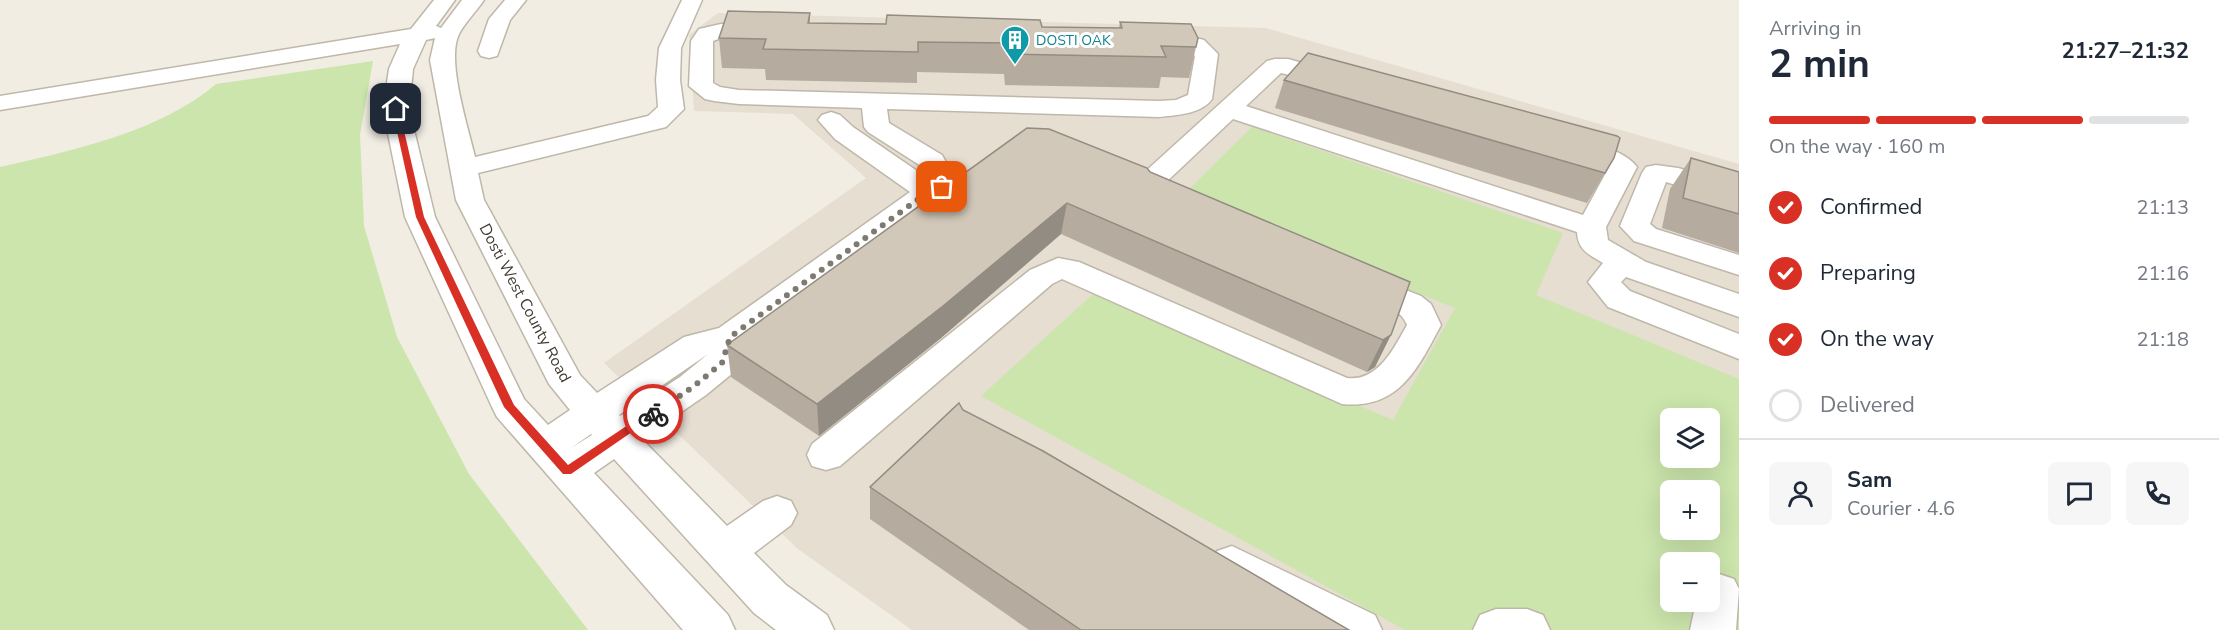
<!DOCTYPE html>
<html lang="en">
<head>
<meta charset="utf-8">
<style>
	:root { --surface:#fff; --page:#f6f6f7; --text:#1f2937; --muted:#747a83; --line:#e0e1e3; --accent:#d93025 }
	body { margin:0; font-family:"Nunito Sans",sans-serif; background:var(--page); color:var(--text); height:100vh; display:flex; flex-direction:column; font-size:22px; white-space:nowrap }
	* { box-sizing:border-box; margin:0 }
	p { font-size:20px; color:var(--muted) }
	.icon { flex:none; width:33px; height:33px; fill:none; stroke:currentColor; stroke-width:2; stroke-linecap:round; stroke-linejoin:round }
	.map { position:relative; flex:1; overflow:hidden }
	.drawer { display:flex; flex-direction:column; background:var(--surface); width:480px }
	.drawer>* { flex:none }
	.buttons { position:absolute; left:1660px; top:408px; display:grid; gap:12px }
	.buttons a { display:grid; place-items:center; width:60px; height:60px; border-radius:9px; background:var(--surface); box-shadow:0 6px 24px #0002; font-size:30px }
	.pin { position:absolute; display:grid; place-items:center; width:51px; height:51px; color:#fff; margin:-26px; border-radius:12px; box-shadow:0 3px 9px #0006 }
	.courier { position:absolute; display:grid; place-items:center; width:60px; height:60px; margin:-30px; border:4px solid #d93025; border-radius:50%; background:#fff; color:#222; box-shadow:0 2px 8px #0007 }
	.overview em { font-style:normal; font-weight:700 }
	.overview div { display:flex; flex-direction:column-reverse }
	.overview { display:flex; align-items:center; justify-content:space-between; height:102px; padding:0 30px }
	h1 { font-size:39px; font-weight:700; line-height:45px }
	.bar { display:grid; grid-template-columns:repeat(4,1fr); gap:9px 6px; align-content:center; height:72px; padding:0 30px }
	.bar i { height:8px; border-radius:4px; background:var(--line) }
	.bar .current { background:var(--accent) }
	.bar p { grid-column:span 4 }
	.line { display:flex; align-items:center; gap:15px; padding:0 30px; border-top:2px solid var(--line) }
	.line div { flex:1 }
	.round { display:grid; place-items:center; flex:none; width:63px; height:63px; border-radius:9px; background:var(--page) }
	ol { padding:0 30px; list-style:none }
	li { display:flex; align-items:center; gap:18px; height:66px }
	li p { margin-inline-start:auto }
	li .icon { padding:6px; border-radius:50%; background:var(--accent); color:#fff; stroke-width:4 }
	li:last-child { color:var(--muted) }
	li i { width:33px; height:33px; border:3px solid var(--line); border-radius:50% }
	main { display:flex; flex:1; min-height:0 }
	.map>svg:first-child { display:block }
	.residential { fill:#e5ded1; fill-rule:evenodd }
	.green { fill:#cbe5ac; fill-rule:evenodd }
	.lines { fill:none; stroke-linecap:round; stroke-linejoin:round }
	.minor-casing { stroke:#bfb7a9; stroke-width:3 }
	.minor { fill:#fff; fill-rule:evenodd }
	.wall { fill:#b5ac9f }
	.shaded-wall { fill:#938c82 }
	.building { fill:#d2c8b9; stroke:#938c82; stroke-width:1.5 }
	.route { fill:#d93025 }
	.done { stroke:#7f7a71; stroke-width:6; stroke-dasharray:0 10.8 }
	.labels { text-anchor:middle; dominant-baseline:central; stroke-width:6; stroke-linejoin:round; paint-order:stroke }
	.far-culture-label { font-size:14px; fill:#0d838f; stroke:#fff; text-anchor:start }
	.street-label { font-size:16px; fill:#423c33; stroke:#fff }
</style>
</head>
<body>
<main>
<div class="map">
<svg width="1739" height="630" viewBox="0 0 1739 630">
	<rect width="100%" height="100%" fill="#f1ede3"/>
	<path class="residential" d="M718 13 1266 28 1739 164V630H912L798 549 604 363 866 178 793 114 694 111 689 35ZM1671 418H1710V458H1671ZM1671 490H1710V530H1671ZM1671 562H1710V602H1671Z"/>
	<g class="green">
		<path d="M373 61 360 135 364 226 397 337 469 474 588 630H0V167C71 151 160 132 216 84Z"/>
		<path d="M1252 127 1563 233 1536 295 1739 379V630H1405L981 396 1093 294 1393 420 1455 308 1181 197ZM1671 418H1710V458H1671ZM1671 490H1710V530H1671ZM1671 562H1710V602H1671Z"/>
	</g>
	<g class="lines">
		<g class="minor-casing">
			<g id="minor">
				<path d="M434 0H455L436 26 441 28 462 0H484C476 12 466 21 459 34 446 60 468 127 475 157L648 116 658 107 656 80 659 48 682 0H702L681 48 680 80 684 109 666 127 478 173 484 200 580 375 597 393 684 337 719 328 910 192 835 139 818 120 822 115 831 112 840 115 853 127 923 175 921 166 868 132 864 127 862 108 739 104 714 101 705 99 689 86 691 41 699 29 721 24 1196 38 1204 40 1218 54 1212 99C1202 114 1176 115 1159 117L887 109 889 123 942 155 948 166 950 177 941 194 745 343 734 372 706 395 642 439 727 526 763 501 777 496 791 501 797 513 791 525 754 553 786 585 827 615 834 630H776L754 613 614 459 594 473 728 615 735 630H683L497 417 492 407 405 217 383 109 389 69 400 44 0 110V96L411 29ZM435 38 430 60 456 200 549 384 570 410 548 425 524 399 435 217 409 109 413 69 426 40ZM721 38 1190 52 1195 56 1188 95 1176 100 1159 101 739 90 720 87 713 83V41ZM708 354 680 377 620 416 619 415ZM591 434 592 435 571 448Z"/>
				<path d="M505 0H526L510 20 497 56 489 58 481 56 478 51 489 19Z"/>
				<path d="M1275 59H1288L1346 75 1350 80 1346 85 1338 87 1281 73 1246 106 1583 215 1608 169 1600 164 1560 152 1556 146 1560 140C1579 136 1625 150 1637 167L1606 227 1608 240 1646 262 1739 294V317L1626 277 1621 282 1630 291 1739 334V359L1608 307 1588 282 1603 263C1588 254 1578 250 1577 232L1233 119 1162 186 1181 196 1185 202 1181 208C1160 213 1144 202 1133 185L1137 179 1267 61Z"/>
				<path d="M1656 165 1678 168 1739 186V204L1666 182 1650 224 1656 229 1739 255V275L1634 241 1620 226 1642 173 1646 167Z"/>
				<path d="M1058 258 1079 262 1347 378C1378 382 1394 348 1407 325 1398 300 1360 305 1346 284L1351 277 1362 274 1373 277 1421 296 1431 304 1441 325C1418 368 1399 410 1342 404L1062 279 1052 284 840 466 826 470 812 466 807 455 812 444 1030 270Z"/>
				<path d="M1232 546 1375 615 1382 630H1316L1217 577 1211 564 1217 551Z"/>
				<path d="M1719 574 1734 579 1739 589 1736 630H1690L1696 602H1710V577Z"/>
				<path d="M1496 609H1527L1543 615 1550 630H1473L1480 615Z"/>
			</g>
		</g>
		<use href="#minor" class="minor"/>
	</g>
	<g class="wall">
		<path d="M810 13V23L1119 28 1120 22 1196 47 1189 78 1161 77 1159 88 1005 85 1004 74 917 72V83L766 80 765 69 722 68 719 38Z"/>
		<path d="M1284 80 1605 173 1587 203 1275 108Z"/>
		<path d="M1027 128 1150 172 1410 282 1375 367 1367 372 1061 234 941 338 819 436 731 377 727 345Z"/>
		<path d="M1691 158 1739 172V253L1662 228 1670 189Z"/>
		<path d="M963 410 1349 630H1029L870 519V487Z"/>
	</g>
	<g class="shaded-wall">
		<path d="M1067 203 1061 234 941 338 819 436 817 404Z"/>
		<path d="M1391 335 1375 367 1367 372 1383 340Z"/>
	</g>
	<g class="building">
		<path d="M728 11 810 13 808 23 886 24 887 15 1040 20 1042 27 1122 28 1120 22 1191 24 1198 38 1196 47 1161 46 1166 57 1008 54 1007 43 918 42V52L763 49 766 39 719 38Z"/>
		<path d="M1308 53 1617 136 1620 138 1614 158 1605 173 1284 80Z"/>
		<path d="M1027 128 1049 129 1147 168 1150 172 1410 282 1391 335 1383 340 1067 203 943 306 817 404 727 345Z"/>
		<path d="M1691 158 1739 172V214L1683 198Z"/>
		<path d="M959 403 963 410 1043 451 1349 630H1081L870 487Z"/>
	</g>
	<path class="route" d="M396 107 399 109 424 217 514 405 568 465 649 411H656L658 414 571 474H563L504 407 416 217 392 109Z"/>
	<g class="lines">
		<path class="done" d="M653 414 693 387 722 363 730 337 928 192 942 187"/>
	</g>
	<defs>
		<g id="building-pin" transform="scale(1.5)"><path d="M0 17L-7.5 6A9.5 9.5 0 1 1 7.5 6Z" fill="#0f9aa8" stroke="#fff"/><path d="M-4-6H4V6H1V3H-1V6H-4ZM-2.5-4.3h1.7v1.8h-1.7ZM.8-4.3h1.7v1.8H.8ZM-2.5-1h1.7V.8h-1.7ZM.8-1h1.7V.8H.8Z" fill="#fff"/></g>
	</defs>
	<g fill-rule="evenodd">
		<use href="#building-pin" x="1015" y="40"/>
	</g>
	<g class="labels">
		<g class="far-culture-label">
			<text x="1036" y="40">DOSTI OAK</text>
		</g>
		<g class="street-label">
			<text transform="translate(525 303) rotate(62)">Dosti West County Road</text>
		</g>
	</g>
</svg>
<div class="buttons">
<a><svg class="icon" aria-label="layers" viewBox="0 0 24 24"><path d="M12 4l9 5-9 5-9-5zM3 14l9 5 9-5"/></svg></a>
<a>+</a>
<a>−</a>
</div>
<div class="pin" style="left:942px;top:187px;background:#ea580c"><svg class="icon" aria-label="bag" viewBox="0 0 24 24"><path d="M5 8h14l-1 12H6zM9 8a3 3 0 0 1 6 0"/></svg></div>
<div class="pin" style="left:396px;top:109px;background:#1f2937"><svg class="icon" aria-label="home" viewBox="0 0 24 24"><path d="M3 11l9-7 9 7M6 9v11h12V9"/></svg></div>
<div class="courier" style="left:653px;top:414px"><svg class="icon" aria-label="bike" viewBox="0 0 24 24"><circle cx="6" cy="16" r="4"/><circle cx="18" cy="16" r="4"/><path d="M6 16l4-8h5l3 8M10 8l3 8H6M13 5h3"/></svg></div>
</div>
<section class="drawer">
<div class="overview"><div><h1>2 min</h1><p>Arriving in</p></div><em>21:27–21:32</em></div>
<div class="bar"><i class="current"></i><i class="current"></i><i class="current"></i><i></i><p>On the way · 160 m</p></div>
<ol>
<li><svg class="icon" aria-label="check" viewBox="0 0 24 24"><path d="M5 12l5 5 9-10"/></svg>Confirmed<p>21:13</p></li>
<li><svg class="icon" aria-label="check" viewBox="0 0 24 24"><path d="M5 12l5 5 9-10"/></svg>Preparing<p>21:16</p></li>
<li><svg class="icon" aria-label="check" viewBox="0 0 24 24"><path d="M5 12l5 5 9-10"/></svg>On the way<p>21:18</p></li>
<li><i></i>Delivered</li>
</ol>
<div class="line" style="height:108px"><a class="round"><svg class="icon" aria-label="person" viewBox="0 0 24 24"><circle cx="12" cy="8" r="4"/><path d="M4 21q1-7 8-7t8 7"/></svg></a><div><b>Sam</b><p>Courier · 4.6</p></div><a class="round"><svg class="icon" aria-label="chat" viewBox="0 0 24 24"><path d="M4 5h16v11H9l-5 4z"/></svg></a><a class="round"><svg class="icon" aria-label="phone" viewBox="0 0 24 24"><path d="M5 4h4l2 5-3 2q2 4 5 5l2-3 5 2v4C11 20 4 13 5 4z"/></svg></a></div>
</section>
</main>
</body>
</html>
